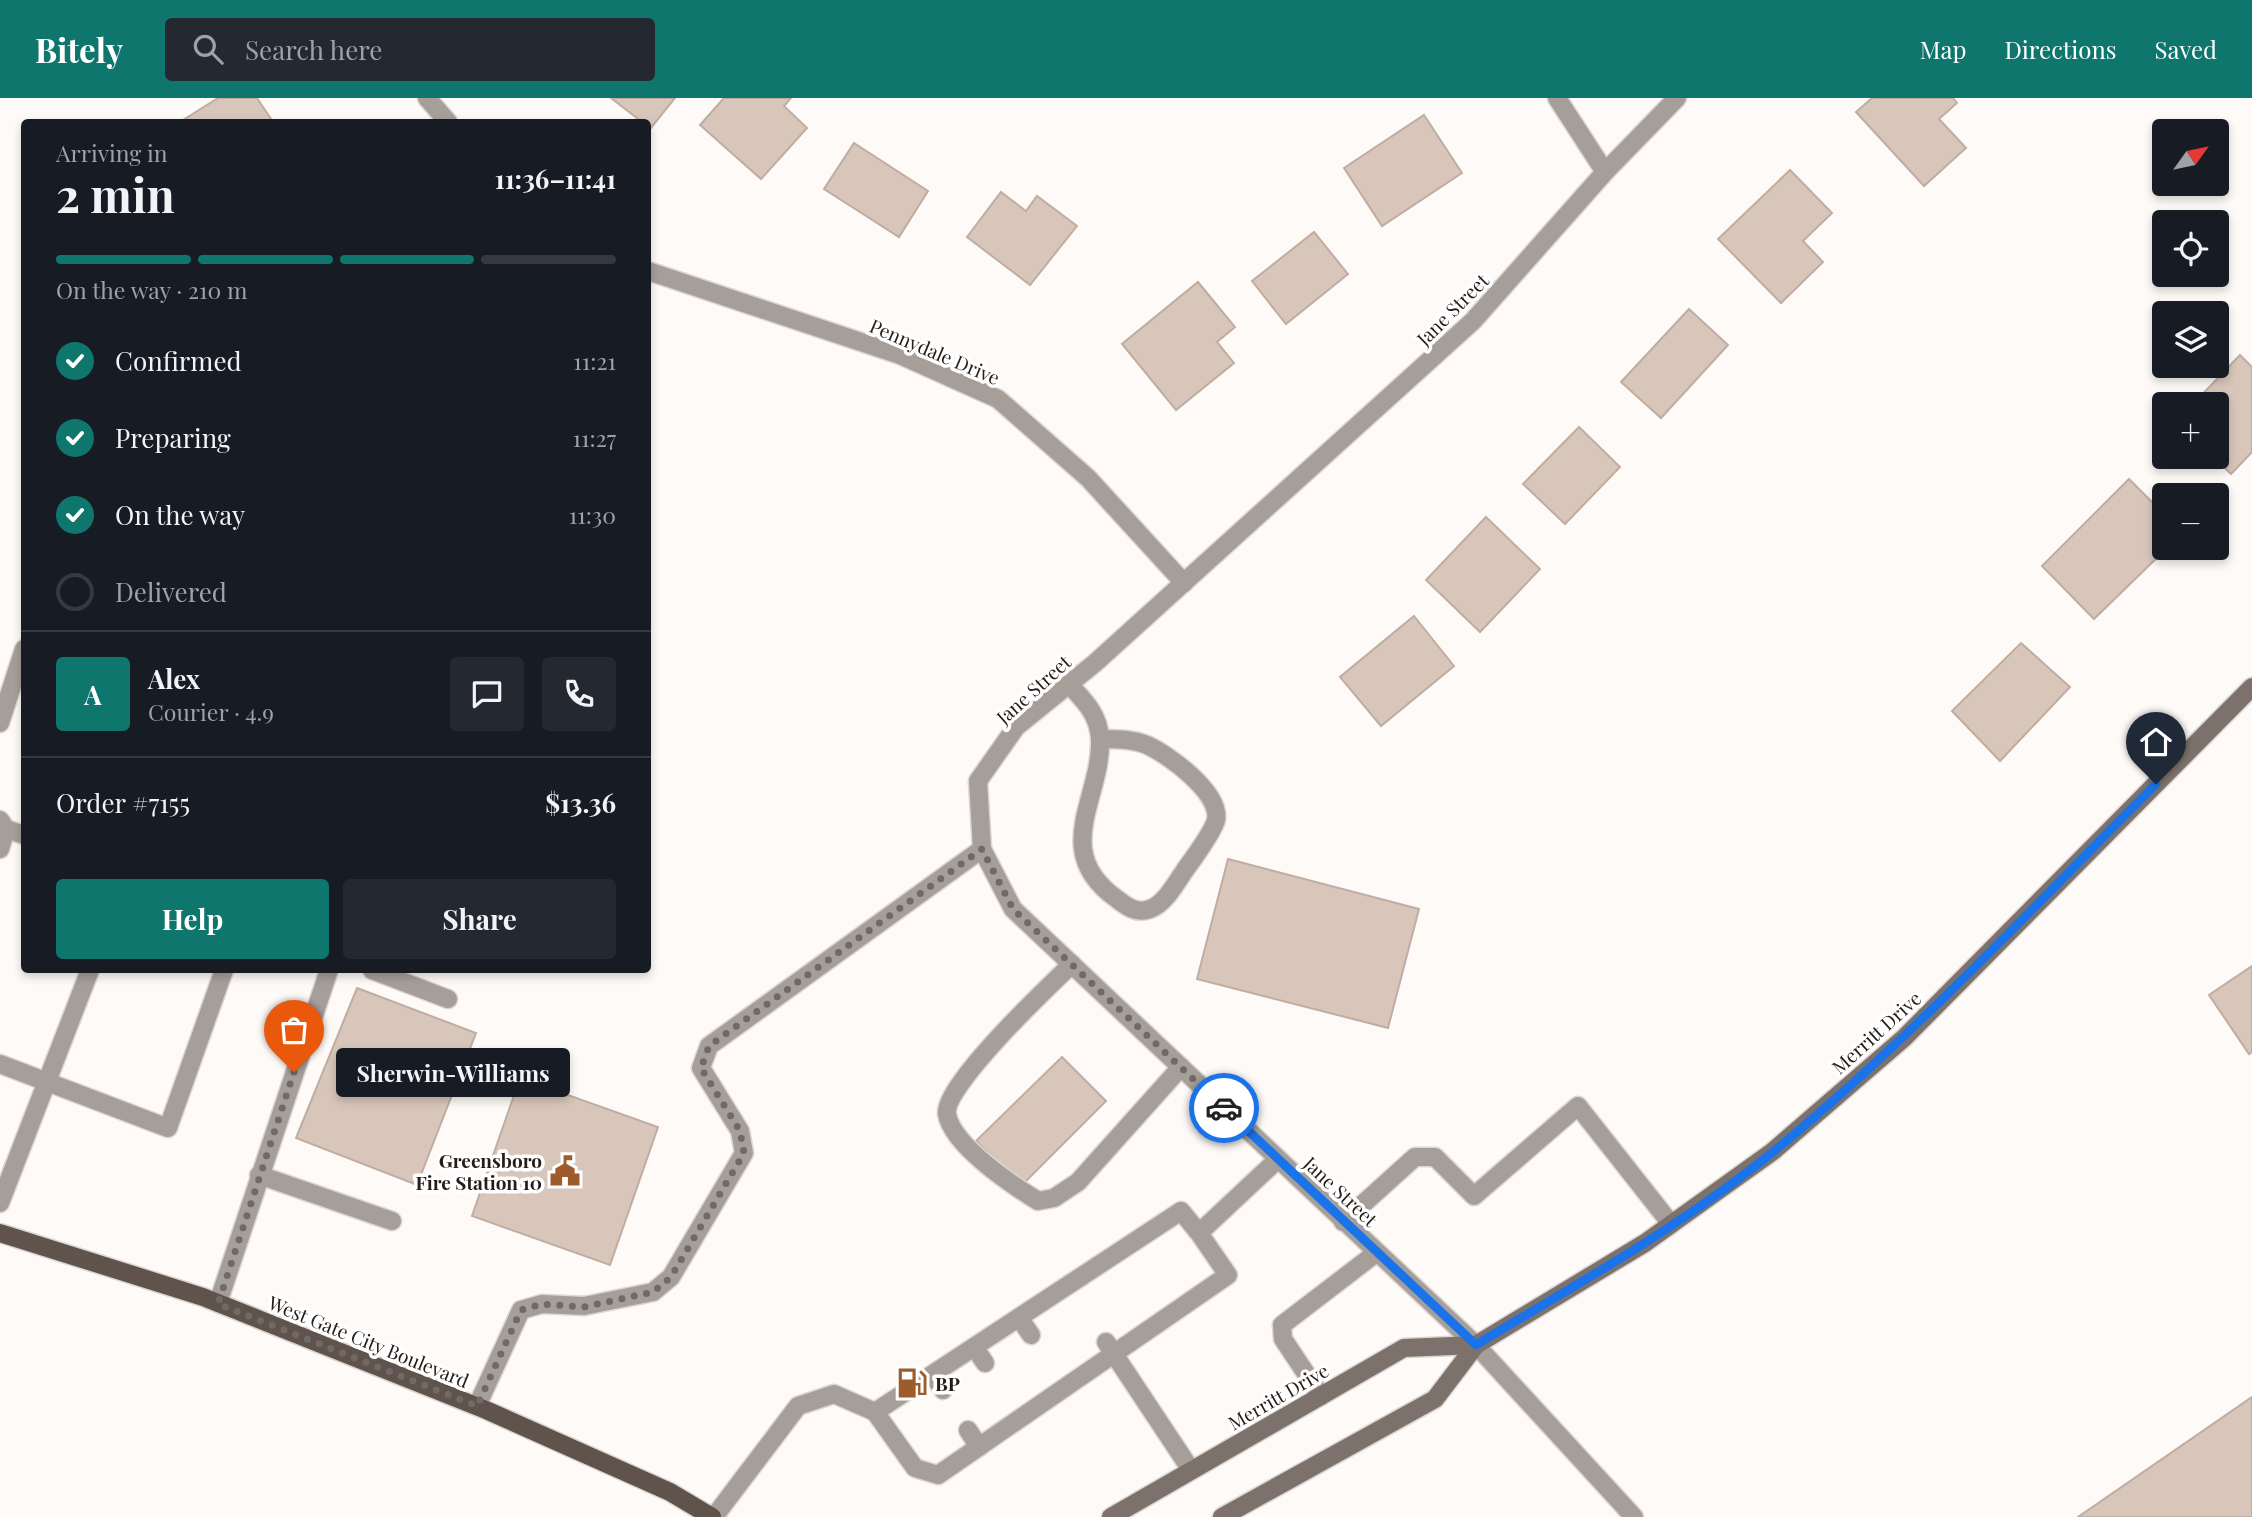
<!DOCTYPE html>
<html lang="en">
<head>
<meta charset="utf-8">
<style>
	:root { --surface:#171b24; --page:#242831; --text:#f1f3f6; --muted:#9ea1a6; --line:#363941; --accent:#0f766e }
	body { margin:0; font-family:"Playfair Display",serif; background:var(--page); color:var(--text); height:100vh; display:flex; flex-direction:column; font-size:26px; white-space:nowrap }
	* { box-sizing:border-box; margin:0 }
	p { font-size:23px; color:var(--muted) }
	.icon { flex:none; width:38px; height:38px; fill:none; stroke:currentColor; stroke-width:2; stroke-linecap:round; stroke-linejoin:round }
	.map { position:relative; flex:1; overflow:hidden }
	.panel { position:absolute; left:21px; top:21px; width:630px; height:854px; display:flex; flex-direction:column; background:var(--surface); border-radius:7px; box-shadow:0 4px 10px #0003 }
	.panel>* { flex:none }
	.needle { width:46px; rotate:57deg }
	.controls { position:absolute; left:2152px; top:21px; display:grid; gap:14px }
	.controls a { display:grid; place-items:center; width:77px; height:77px; border-radius:7px; background:var(--surface); box-shadow:0 4px 10px #0003; font-size:35px }
	.pin { position:absolute; display:grid; place-items:center; width:60px; height:60px; color:#fff; margin:-72px -30px; border-radius:50% 50% 50% 0; rotate:-45deg; box-shadow:0 0 7px #0007 }
	.pin .icon { rotate:45deg }
	.courier { position:absolute; display:grid; place-items:center; width:70px; height:70px; margin:-35px; border:5px solid #1a73e8; border-radius:50%; background:#fff; color:#222; box-shadow:0 2px 9px #0007 }
	.bubble { position:absolute; height:49px; border-radius:7px; background:var(--surface); box-shadow:0 4px 10px #0003; font-size:23px; font-weight:700; line-height:49px; text-align:center }
	.overview em { font-style:normal; font-weight:700 }
	.overview div { display:flex; flex-direction:column-reverse }
	.overview { display:flex; align-items:center; justify-content:space-between; height:119px; padding:0 35px }
	h1 { font-size:46px; font-weight:700; line-height:52px }
	.bar { display:grid; grid-template-columns:repeat(4,1fr); gap:10px 7px; align-content:center; height:84px; padding:0 35px }
	.bar i { height:9px; border-radius:5px; background:var(--line) }
	.bar .current { background:var(--accent) }
	.bar p { grid-column:span 4 }
	.line { display:flex; align-items:center; gap:18px; padding:0 35px; border-top:2px solid var(--line) }
	.line div { flex:1 }
	.round { display:grid; place-items:center; flex:none; width:74px; height:74px; border-radius:7px; background:var(--page) }
	ol { padding:0 35px; list-style:none }
	li { display:flex; align-items:center; gap:21px; height:77px }
	li p { margin-inline-start:auto }
	li .icon { padding:7px; border-radius:50%; background:var(--accent); color:#fff; stroke-width:4 }
	li:last-child { color:var(--muted) }
	li i { width:38px; height:38px; border:4px solid var(--line); border-radius:50% }
	.button { display:flex; gap:14px; margin-top:auto; padding:14px 35px }
	.button a { flex:1; height:80px; border-radius:7px; background:var(--accent); color:#fff; font-size:28px; font-weight:700; line-height:80px; text-align:center }
	.button a+a { background:var(--page); color:var(--text) }
	header { display:flex; align-items:center; gap:42px; box-sizing:border-box; height:98px; padding:0 35px; background:var(--accent); color:#fff }
	header strong { font-size:33px }
	nav { display:flex; gap:38px; margin-inline-start:auto; font-size:24px }
	.search { width:490px; height:63px; background:var(--page); display:flex; align-items:center; gap:18px; box-sizing:border-box; padding:0 24px; border-radius:7px; color:var(--muted); font-size:26px }
	.map>svg:first-child { display:block }
	.building { fill:#d8c6ba; stroke:#c0ada2; stroke-width:2 }
	.lines { fill:none; stroke-linecap:round; stroke-linejoin:round }
	.lane-casing { stroke:#dbd7d4; stroke-width:21 }
	.street-casing { stroke:#dbd7d4; stroke-width:21 }
	.secondary-casing { stroke:#dbd7d4; stroke-width:21 }
	.primary-casing { stroke:#dbd7d4; stroke-width:21 }
	.lane { stroke:#a69e99; stroke-width:18 }
	.street { stroke:#a69e99; stroke-width:18 }
	.secondary { stroke:#7d726b; stroke-width:18 }
	.primary { stroke:#60534b; stroke-width:18 }
	.done { stroke:#706a67; stroke-width:7; stroke-dasharray:0 12.6 }
	.route { stroke:#1a73e8; stroke-width:9 }
	.labels { text-anchor:middle; dominant-baseline:central; stroke-width:7; stroke-linejoin:round; paint-order:stroke }
	.street-label { font-size:19px; fill:#241d19; stroke:#fff }
	.poi-label { font-size:19px; font-weight:bold; fill:#241d19; stroke:#fff; text-anchor:end }
</style>
</head>
<body>
<header>
<strong>Bitely</strong>
<div class="search"><svg class="icon" aria-label="search" viewBox="0 0 24 24"><circle cx="10" cy="10" r="6"/><path d="M15 15l6 6"/></svg>Search here</div>
<nav><a>Map</a><a>Directions</a><a>Saved</a></nav>
</header>
<div class="map">
<svg width="2252" height="1419" viewBox="0 0 2252 1419">
	<rect width="100%" height="100%" fill="#fefaf8"/>
	<g class="building">
		<path d="M218 0H257L273 24H180Z"/>
		<path d="M611 0H675L650 31 648 24H642Z"/>
		<path d="M724 0H791L784 8 807 30 761 81 700 27Z"/>
		<path d="M1872 0H1953L1957 5 1939 21 1966 50 1924 88 1856 14Z"/>
		<path d="M1424 17 1462 75 1382 128 1344 70Z"/>
		<path d="M854 45 928 93 899 139 824 91Z"/>
		<path d="M1790 72 1832 115 1803 143 1823 164 1781 205 1718 141Z"/>
		<path d="M1001 94 1026 113 1037 98 1077 128 1030 187 967 139Z"/>
		<path d="M1314 134 1348 176 1286 226 1252 183Z"/>
		<path d="M1198 184 1235 229 1217 244 1234 265 1176 312 1122 246Z"/>
		<path d="M1689 211 1728 247 1661 320 1621 284Z"/>
		<path d="M2240 257 2252 269V354L2231 376 2213 359H2217V306L2195 304Z"/>
		<path d="M1579 329 1620 369 1565 426 1523 386Z"/>
		<path d="M2129 381 2165 417 2167 450 2094 521 2042 468Z"/>
		<path d="M1486 419 1540 471 1480 534 1426 482Z"/>
		<path d="M1414 518 1454 568 1381 628 1340 579Z"/>
		<path d="M2021 545 2070 589 2000 663 1952 613Z"/>
		<path d="M1228 761 1419 811 1388 930 1197 881Z"/>
		<path d="M2252 868V954L2249 956 2209 897Z"/>
		<path d="M357 890 476 935 417 1087 296 1040Z"/>
		<path d="M1062 959 1106 1003 1021 1088 976 1043Z"/>
		<path d="M520 980 658 1029 610 1167 472 1118Z"/>
		<path d="M2252 1299V1419H2078Z"/>
	</g>
	<g class="lines">
		<g class="lane-casing">
			<g id="lane">
				<path d="M1069 586C1084 603 1098 615 1100 640 1103 699 1049 753 1117 801 1127 809 1137 816 1150 811 1165 806 1176 785 1185 772 1193 761 1213 734 1216 722 1221 695 1169 657 1147 647 1133 641 1116 641 1100 641"/>
				<path d="M0 625 24 551"/>
				<path d="M0 722 6 731 0 751"/>
				<path d="M6 731 24 737"/>
				<path d="M1072 866C1049 888 943 988 947 1016 952 1047 1012 1087 1038 1103L1054 1100 1078 1084 1181 969"/>
				<path d="M372 872 448 901"/>
				<path d="M0 966 168 1030 224 872"/>
				<path d="M259 1077 392 1123"/>
				<path d="M0 1105 90 872"/>
				<path d="M1343 1124 1415 1059H1435L1474 1098 1578 1008 1671 1126"/>
				<path d="M1199 1135 1228 1177 938 1377 915 1370 875 1314 1181 1113 1199 1135 1277 1062"/>
				<path d="M218 1205 329 872"/>
				<path d="M1020 1221 1031 1237"/>
				<path d="M1106 1244 1191 1372"/>
				<path d="M1476 1247 1634 1419"/>
				<path d="M975 1250 985 1265"/>
				<path d="M933 1277 943 1292"/>
				<path d="M1321 1298 1283 1241 1282 1227 1376 1155"/>
				<path d="M477 1308 521 1212 542 1206 584 1208 653 1194 671 1179 744 1055 740 1033 701 970 709 948 982 751"/>
				<path d="M968 1332 979 1349"/>
				<path d="M714 1419 798 1308 834 1296 875 1314"/>
			</g>
		</g>
		<g class="street-casing">
			<g id="street">
				<path d="M427 0 448 24"/>
				<path d="M1557 0 1605 74"/>
				<path d="M648 173 900 257 998 301 1088 380 1184 485"/>
				<path d="M1476 1247 1013 811 982 751 978 683 1016 629 1095 565 1473 223 1605 74 1677 0"/>
			</g>
		</g>
		<g class="secondary-casing">
			<g id="secondary">
				<path d="M1111 1419 1404 1250 1476 1247"/>
				<path d="M1222 1419 1435 1301 1476 1247 1645 1145 1772 1054 1904 940 2252 589"/>
			</g>
		</g>
		<g class="primary-casing">
			<path id="primary" d="M0 1135 203 1199 486 1312 670 1394 712 1419"/>
		</g>
		<use href="#lane" class="lane"/>
		<use href="#street" class="street"/>
		<use href="#secondary" class="secondary"/>
		<use href="#primary" class="primary"/>
	</g>
	<g class="lines">
		<path class="done" d="M294 974 218 1206 477 1308 521 1212 542 1206 584 1209 653 1194 671 1179 744 1055 740 1033 701 970 709 948 982 751 1013 811 1224 1010"/>
		<path class="route" d="M1224 1010 1476 1247C1577 1186 1682 1128 1774 1053 1911 941 2031 811 2156 686"/>
	</g>
	<defs>
		<g id="civic-bare" transform="scale(2.415)"><path d="M-.6-6.5H3V-4.5H.6V-3L4-1V1h2V6H-6V1h2V-1L-.6-3ZM-1.2 2.5V6h2.4V2.5Z" fill="#9e5b2b" stroke="#fff" stroke-width="2.5" paint-order="stroke"/></g>
		<g id="fuel-bare" transform="scale(2.415)"><path d="M-5.5-6h7V0h2V4h1.3V-2.5L3-4.5l.8-.8L6-3V5H2.5V1h-1V6h-7ZM-4.2-4.7v3.2H.2V-4.7Z" fill="#9e5b2b" stroke="#fff" stroke-width="2.5" paint-order="stroke"/></g>
	</defs>
	<g fill-rule="evenodd">
		<use href="#civic-bare" x="565" y="1073"/>
		<use href="#fuel-bare" x="912" y="1285"/>
	</g>
	<g class="labels">
		<g class="street-label">
			<text transform="translate(1452 211) rotate(-45)">Jane Street</text>
			<text transform="translate(935 253) rotate(23)">Pennydale Drive</text>
			<text transform="translate(1033 591) rotate(-42)">Jane Street</text>
			<text transform="translate(1876 934) rotate(-42)">Merritt Drive</text>
			<text transform="translate(1341 1093) rotate(43)">Jane Street</text>
			<text transform="translate(369 1243) rotate(22)">West Gate City Boulevard</text>
			<text transform="translate(1278 1298) rotate(-30)">Merritt Drive</text>
		</g>
		<g class="poi-label">
			<text x="542" y="1062">Greensboro<tspan x="542" dy="22">Fire Station 10</tspan></text>
			<text x="935" y="1285" text-anchor="start">BP</text>
		</g>
	</g>
</svg>
<div class="controls">
<a><svg class="needle" viewBox="-14 -14 28 28"><path d="M0-13l5 13h-10z" fill="#e53935"/><path d="M0 13l5-13h-10z" fill="#9ea1a6"/></svg></a>
<a><svg class="icon" aria-label="locate" viewBox="0 0 24 24"><circle cx="12" cy="12" r="6"/><path d="M12 2v4M12 18v4M2 12h4M18 12h4"/></svg></a>
<a><svg class="icon" aria-label="layers" viewBox="0 0 24 24"><path d="M12 4l9 5-9 5-9-5zM3 14l9 5 9-5"/></svg></a>
<a>+</a>
<a>−</a>
</div>
<div class="pin" style="left:294px;top:974px;background:#ea580c"><svg class="icon" aria-label="bag" viewBox="0 0 24 24"><path d="M5 8h14l-1 12H6zM9 8a3 3 0 0 1 6 0"/></svg></div>
<div class="pin" style="left:2156px;top:686px;background:#1f2937"><svg class="icon" aria-label="home" viewBox="0 0 24 24"><path d="M3 11l9-7 9 7M6 9v11h12V9"/></svg></div>
<div class="courier" style="left:1224px;top:1010px"><svg class="icon" aria-label="car" viewBox="0 0 24 24"><path d="M5 17H2v-5l4-1 3-4h7l3 4 3 1v5h-3M9 17h6M6 11h13"/><circle cx="7" cy="17" r="2"/><circle cx="17" cy="17" r="2"/></svg></div>
<div class="bubble" style="left:336px;top:950px;width:234px">Sherwin-Williams</div>
<section class="panel">
<div class="overview"><div><h1>2 min</h1><p>Arriving in</p></div><em>11:36–11:41</em></div>
<div class="bar"><i class="current"></i><i class="current"></i><i class="current"></i><i></i><p>On the way · 210 m</p></div>
<ol>
<li><svg class="icon" aria-label="check" viewBox="0 0 24 24"><path d="M5 12l5 5 9-10"/></svg>Confirmed<p>11:21</p></li>
<li><svg class="icon" aria-label="check" viewBox="0 0 24 24"><path d="M5 12l5 5 9-10"/></svg>Preparing<p>11:27</p></li>
<li><svg class="icon" aria-label="check" viewBox="0 0 24 24"><path d="M5 12l5 5 9-10"/></svg>On the way<p>11:30</p></li>
<li><i></i>Delivered</li>
</ol>
<div class="line" style="height:126px"><b class="round" style="background:var(--accent);color:#fff">A</b><div><b>Alex</b><p>Courier · 4.9</p></div><a class="round"><svg class="icon" aria-label="chat" viewBox="0 0 24 24"><path d="M4 5h16v11H9l-5 4z"/></svg></a><a class="round"><svg class="icon" aria-label="phone" viewBox="0 0 24 24"><path d="M5 4h4l2 5-3 2q2 4 5 5l2-3 5 2v4C11 20 4 13 5 4z"/></svg></a></div>
<div class="line" style="height:91px"><div>Order #7155</div><b>$13.36</b></div>
<div class="button"><a>Help</a><a>Share</a></div>
</section>
</div>
</body>
</html>
